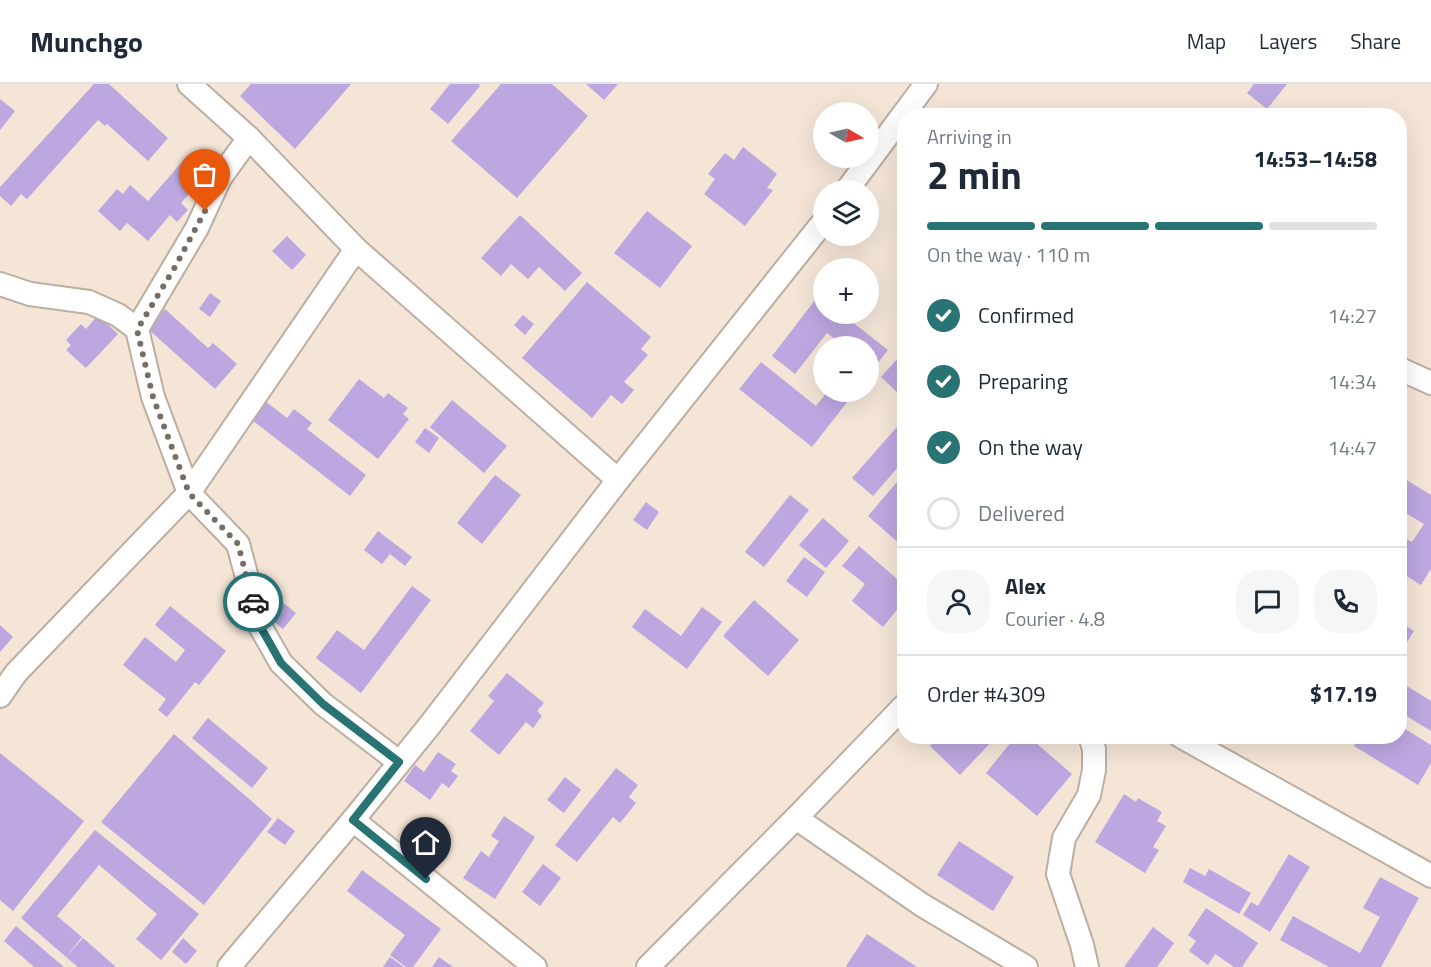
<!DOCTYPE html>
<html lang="en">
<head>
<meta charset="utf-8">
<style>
	:root { --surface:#fff; --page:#f6f6f7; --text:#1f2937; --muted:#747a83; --line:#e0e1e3; --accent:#287374 }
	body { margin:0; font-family:"Titillium Web",sans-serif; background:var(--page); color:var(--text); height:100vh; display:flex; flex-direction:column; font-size:22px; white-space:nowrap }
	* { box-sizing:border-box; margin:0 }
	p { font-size:20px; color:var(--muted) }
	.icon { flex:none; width:33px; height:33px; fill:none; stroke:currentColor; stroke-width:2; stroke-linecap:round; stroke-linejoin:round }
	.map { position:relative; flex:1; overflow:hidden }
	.details { position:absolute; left:897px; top:24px; width:510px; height:636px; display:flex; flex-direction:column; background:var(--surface); border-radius:24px; box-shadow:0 6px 24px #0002 }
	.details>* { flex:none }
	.needle { width:39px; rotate:99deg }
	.buttons { position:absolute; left:813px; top:18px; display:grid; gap:12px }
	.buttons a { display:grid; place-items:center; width:66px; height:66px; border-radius:50%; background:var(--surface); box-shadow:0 6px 24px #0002; font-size:30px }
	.pin { position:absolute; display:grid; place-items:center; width:51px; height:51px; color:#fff; margin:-62px -26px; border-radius:50% 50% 50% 0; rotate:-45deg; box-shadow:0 0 6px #0007 }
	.pin .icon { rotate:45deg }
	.courier { position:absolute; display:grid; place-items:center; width:60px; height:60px; margin:-30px; border:4px solid #287374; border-radius:50%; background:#fff; color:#222; box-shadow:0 2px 8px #0007 }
	.head em { font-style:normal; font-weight:700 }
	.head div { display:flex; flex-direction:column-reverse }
	.head { display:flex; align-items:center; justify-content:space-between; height:102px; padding:0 30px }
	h1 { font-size:39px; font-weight:700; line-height:45px }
	.bar { display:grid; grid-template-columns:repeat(4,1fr); gap:9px 6px; align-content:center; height:72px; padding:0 30px }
	.bar i { height:8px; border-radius:4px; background:var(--line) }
	.bar .current { background:var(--accent) }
	.bar p { grid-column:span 4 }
	.line { display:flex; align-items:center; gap:15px; padding:0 30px; border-top:2px solid var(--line) }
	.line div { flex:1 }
	.round { display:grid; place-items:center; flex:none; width:63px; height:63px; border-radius:24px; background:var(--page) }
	ol { padding:0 30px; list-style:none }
	li { display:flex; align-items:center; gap:18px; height:66px }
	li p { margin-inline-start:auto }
	li .icon { padding:6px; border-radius:50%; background:var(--accent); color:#fff; stroke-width:4 }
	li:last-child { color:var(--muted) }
	li i { width:33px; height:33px; border:3px solid var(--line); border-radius:50% }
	header { display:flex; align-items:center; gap:36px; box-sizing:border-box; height:84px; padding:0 30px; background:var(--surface); border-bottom:2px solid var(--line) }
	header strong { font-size:28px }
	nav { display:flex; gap:33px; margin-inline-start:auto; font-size:21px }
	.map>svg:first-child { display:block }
	.building { fill:#bda7e0 }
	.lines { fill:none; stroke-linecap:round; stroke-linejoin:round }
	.street-casing { stroke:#bcaea0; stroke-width:26 }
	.street { stroke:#fff; stroke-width:22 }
	.done { stroke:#766d65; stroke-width:6; stroke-dasharray:0 10.8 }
	.route { stroke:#287374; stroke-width:8 }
</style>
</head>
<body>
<header>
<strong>Munchgo</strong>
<nav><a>Map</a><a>Layers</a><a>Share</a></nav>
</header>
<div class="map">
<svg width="1431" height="883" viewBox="0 0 1431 883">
	<rect width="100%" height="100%" fill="#f4e5d7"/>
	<g class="building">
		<path d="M94 0H109L168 54 148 77 107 40 105 42 98 36 27 115 21 110 11 122 0 112V103Z"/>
		<path d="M251 0H351L295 65 240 12Z"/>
		<path d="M450 0H479L480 2 448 40 430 25Z"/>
		<path d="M501 0H552L588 32 517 114 451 57Z"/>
		<path d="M586 0H618L604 16Z"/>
		<path d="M1254 0H1287L1267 25 1247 9Z"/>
		<path d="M0 15 15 27 0 46Z"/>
		<path d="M743 63 777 90 767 104 773 106 745 142 704 110 715 95 708 90 725 69 734 76Z"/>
		<path d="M188 71 208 89 181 119 188 126 177 138 170 131 148 157 127 139 120 147 98 127 117 105 123 110 130 101 148 117Z"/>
		<path d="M647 127 692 162 660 204 614 169Z"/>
		<path d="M520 131 582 189 565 207 539 183 528 195 511 180 501 192 481 174Z"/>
		<path d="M287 152 306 171 292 186 272 167Z"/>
		<path d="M587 198 651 253 641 265 648 271 624 298 634 306 622 320 611 311 592 334 522 274Z"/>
		<path d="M210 209 221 217 210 233 199 225Z"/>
		<path d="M819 211 824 215V230H842L888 266 868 291V262H844L827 249 795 290 772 272Z"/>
		<path d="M165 225 208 264 213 259 237 280 215 305 148 245Z"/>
		<path d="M98 231 118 250 86 284 66 266 71 261 66 256 81 240 86 245Z"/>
		<path d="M523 231 534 240 525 251 514 241Z"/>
		<path d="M899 273 904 278V315L881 293Z"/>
		<path d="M761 278 816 322 827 308H855L812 363 739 305Z"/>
		<path d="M359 295 384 314 388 309 408 324 403 330 409 335 378 375 328 336Z"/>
		<path d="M261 314 287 334 294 325 312 339 307 345 366 391 350 412 247 332Z"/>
		<path d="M452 316 507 362 484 389 430 343Z"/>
		<path d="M904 335V376L873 412 852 394Z"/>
		<path d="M425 344 439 354 429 369 415 358Z"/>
		<path d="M495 391 521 411 482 460 457 439Z"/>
		<path d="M1400 392 1431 411V485L1421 501 1400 488V451L1412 458 1424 440 1404 428 1402 433 1400 432Z"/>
		<path d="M897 398 904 404V457L901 461 868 432Z"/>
		<path d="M790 411 809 426 764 483 745 468Z"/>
		<path d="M646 418 659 428 647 446 633 436Z"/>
		<path d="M823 434 849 457 826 484 799 461Z"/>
		<path d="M378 447 412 473 405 482 390 470 382 480 364 466Z"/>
		<path d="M859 462 904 501V517L883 543 852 517 865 500 842 482Z"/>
		<path d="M804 473 825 488 807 513 786 497Z"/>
		<path d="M412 502 431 516 361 609 316 574 337 546 364 566Z"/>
		<path d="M754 516 799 556 768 592 723 552Z"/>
		<path d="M282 518 296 529 283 545 269 534Z"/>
		<path d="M170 522 226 567 199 601 195 598 167 633 158 626 166 615 123 581 145 553 176 578 185 566 155 541Z"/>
		<path d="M702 523 722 538 687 585 632 543 645 525 681 552Z"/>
		<path d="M1400 538 1414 547 1400 569Z"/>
		<path d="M0 541 13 553 0 568Z"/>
		<path d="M507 589 544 619 537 627 542 632 533 644 526 638 499 671 470 647 494 617 488 612Z"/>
		<path d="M1405 601 1431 617V647L1400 628V610Z"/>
		<path d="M208 634 268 684 252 704 192 654Z"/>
		<path d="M1400 642 1431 661V679L1418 701 1354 662 1360 652H1400Z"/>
		<path d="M174 650 272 735 204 821 101 738Z"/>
		<path d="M938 652 959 653 997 652 960 691 930 662Z"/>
		<path d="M1016 652H1028L1072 690 1037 732 986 689Z"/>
		<path d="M438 668 456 680 451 687 458 692 449 704 442 699 430 716 404 697 415 681 424 688Z"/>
		<path d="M0 669 84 737 13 827 0 816Z"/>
		<path d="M616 684 638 701 629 713 636 719 620 739 613 733 577 778 555 761Z"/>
		<path d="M565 693 581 706 564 729 547 716Z"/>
		<path d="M1124 710 1136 718 1138 714 1162 728 1157 737 1166 742 1153 763 1159 766 1145 789 1095 758Z"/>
		<path d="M504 732 535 753 495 815 463 794 481 767 489 773 499 757 491 752Z"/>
		<path d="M278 734 295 747 285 761 267 748Z"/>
		<path d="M95 746 199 830 161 876 136 855 157 830 99 781 57 832 82 853 66 873 21 834Z"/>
		<path d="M959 757 1014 793 993 827 937 791Z"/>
		<path d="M1289 770 1310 783 1270 848 1243 831 1251 818 1258 822Z"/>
		<path d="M543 780 561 794 540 822 522 808Z"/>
		<path d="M1190 784 1205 792 1209 785 1251 809 1239 830 1183 798Z"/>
		<path d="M362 786 441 845 413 883H406L390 871 405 851 347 807Z"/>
		<path d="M1380 793 1419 814 1381 883H1329L1280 856 1293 832 1360 869 1380 833 1363 824Z"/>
		<path d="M1206 824 1258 859 1242 883H1234L1215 870 1208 881 1189 867 1196 857 1188 851Z"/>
		<path d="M16 842 64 883H34L4 857Z"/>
		<path d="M1153 843 1174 859 1157 883H1124Z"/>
		<path d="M867 850 917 883H848L846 882Z"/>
		<path d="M83 854 116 883H78L66 873Z"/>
		<path d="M183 854 197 867 186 880 172 868Z"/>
		<path d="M390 873 404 883H383Z"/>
		<path d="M439 873 453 883H432Z"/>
	</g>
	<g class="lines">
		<g class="street-casing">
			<g id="street">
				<path d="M189 0 249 54 356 165 618 396"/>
				<path d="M847 106 926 0"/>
				<path d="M0 200 30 210 89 218 118 231 137 245 153 313 189 409 238 460 260 542 281 579 323 620 399 678"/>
				<path d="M137 245 197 144 220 94 249 54"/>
				<path d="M1400 285 1431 299"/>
				<path d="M0 612 16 589 189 409 356 165"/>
				<path d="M1180 652 1431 792"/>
				<path d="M796 734 922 821 1026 883"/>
				<path d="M353 736 535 883"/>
				<path d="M229 883 353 736 430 641 618 396 824 137"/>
				<path d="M648 883 796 734 904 622"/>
				<path d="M1087 883 1082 861 1058 790 1064 754 1089 711 1094 686V665L1090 652"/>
			</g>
		</g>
		<use href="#street" class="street"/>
	</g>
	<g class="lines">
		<path class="done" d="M205 127 175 183 137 246 153 313 189 409 238 460 253 518"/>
		<path class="route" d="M253 518 260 542 281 579 323 620 399 678 353 736 426 795"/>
	</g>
</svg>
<div class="buttons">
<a><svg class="needle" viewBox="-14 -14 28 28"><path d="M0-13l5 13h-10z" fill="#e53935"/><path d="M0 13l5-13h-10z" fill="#747a83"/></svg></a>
<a><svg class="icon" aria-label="layers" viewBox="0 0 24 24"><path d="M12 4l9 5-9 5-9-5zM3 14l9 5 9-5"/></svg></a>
<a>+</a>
<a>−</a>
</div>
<div class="pin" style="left:205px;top:127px;background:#ea580c"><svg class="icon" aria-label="bag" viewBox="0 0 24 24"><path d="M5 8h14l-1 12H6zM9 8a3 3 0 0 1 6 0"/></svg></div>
<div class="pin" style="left:426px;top:795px;background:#1f2937"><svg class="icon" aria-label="home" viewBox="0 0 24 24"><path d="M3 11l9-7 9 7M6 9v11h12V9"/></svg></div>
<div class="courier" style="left:253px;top:518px"><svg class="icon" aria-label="car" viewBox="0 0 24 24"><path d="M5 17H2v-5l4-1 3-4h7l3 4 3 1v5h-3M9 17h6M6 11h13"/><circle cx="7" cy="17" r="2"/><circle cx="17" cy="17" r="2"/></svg></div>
<section class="details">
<div class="head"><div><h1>2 min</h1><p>Arriving in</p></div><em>14:53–14:58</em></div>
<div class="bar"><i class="current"></i><i class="current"></i><i class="current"></i><i></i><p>On the way · 110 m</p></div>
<ol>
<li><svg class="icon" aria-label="check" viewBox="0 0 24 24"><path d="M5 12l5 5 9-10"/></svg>Confirmed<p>14:27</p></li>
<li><svg class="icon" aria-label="check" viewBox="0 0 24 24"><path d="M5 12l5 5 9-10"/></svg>Preparing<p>14:34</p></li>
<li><svg class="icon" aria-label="check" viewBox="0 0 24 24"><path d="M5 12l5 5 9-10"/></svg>On the way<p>14:47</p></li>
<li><i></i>Delivered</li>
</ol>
<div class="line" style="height:108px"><a class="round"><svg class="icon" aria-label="person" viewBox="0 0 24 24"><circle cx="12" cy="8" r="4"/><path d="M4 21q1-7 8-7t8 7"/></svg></a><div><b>Alex</b><p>Courier · 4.8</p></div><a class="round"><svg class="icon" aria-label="chat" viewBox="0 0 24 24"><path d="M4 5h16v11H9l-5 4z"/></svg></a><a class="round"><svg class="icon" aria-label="phone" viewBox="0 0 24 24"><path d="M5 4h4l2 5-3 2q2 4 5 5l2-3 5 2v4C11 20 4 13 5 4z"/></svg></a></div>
<div class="line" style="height:78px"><div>Order #4309</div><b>$17.19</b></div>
</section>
</div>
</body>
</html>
